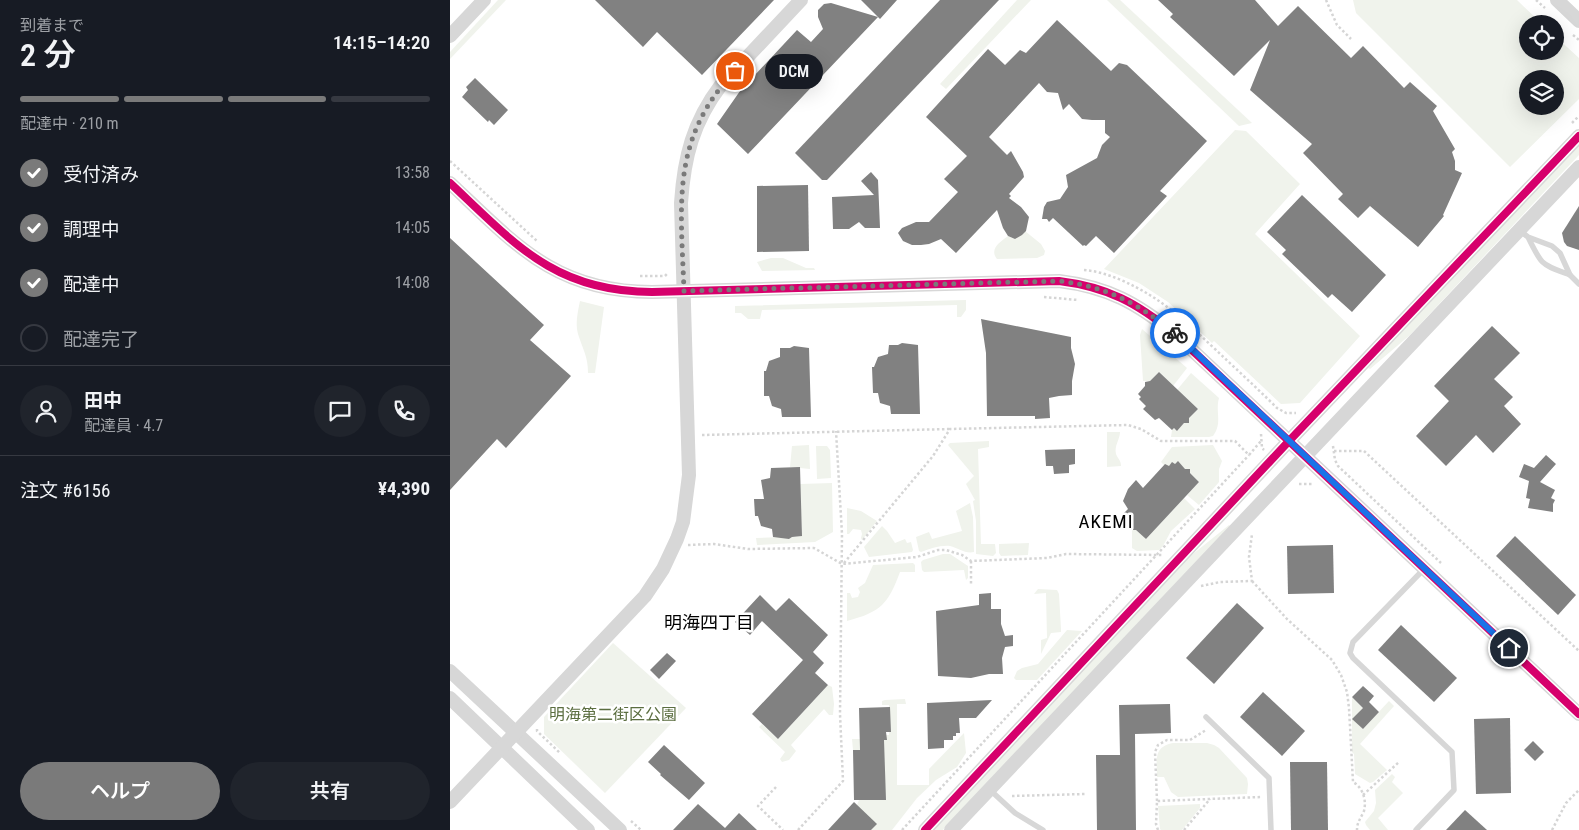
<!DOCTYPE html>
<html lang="ja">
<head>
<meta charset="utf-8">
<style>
	:root { --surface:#171b24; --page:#20242c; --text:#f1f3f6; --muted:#9ea1a6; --line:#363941; --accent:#7a7a7a }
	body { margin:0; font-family:"Roboto Condensed","Noto Sans JP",sans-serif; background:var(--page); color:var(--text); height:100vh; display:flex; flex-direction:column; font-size:19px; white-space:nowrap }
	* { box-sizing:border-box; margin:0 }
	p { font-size:16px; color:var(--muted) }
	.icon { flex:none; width:28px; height:28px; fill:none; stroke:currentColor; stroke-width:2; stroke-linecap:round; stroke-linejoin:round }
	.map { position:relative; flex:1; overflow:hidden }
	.sheet { display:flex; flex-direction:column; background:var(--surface); width:450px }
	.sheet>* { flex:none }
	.buttons { position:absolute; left:1069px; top:15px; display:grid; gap:10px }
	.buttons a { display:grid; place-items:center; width:45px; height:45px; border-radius:50%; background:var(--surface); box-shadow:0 5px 20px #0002; font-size:25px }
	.pin { position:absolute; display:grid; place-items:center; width:42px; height:42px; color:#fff; margin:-21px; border:2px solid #fff; border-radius:50%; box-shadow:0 1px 5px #0007 }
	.courier { position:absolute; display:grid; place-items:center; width:50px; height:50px; margin:-25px; border:4px solid #1a73e8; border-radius:50%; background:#fff; color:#222; box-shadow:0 1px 6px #0007 }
	.bubble { position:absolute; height:35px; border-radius:18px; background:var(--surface); box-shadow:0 5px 20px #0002; font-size:16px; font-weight:600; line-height:35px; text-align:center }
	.summary em { font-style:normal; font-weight:600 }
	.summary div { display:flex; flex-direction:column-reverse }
	.summary { display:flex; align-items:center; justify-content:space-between; height:85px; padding:0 20px }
	h1 { font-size:32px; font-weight:600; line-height:38px }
	.bar { display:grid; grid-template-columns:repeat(4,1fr); gap:8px 5px; align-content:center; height:60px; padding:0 20px }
	.bar i { height:6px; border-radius:4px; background:var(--line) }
	.bar .active { background:var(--accent) }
	.bar p { grid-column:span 4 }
	.line { display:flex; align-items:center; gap:12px; padding:0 20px; border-top:1px solid var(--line) }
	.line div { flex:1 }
	.round { display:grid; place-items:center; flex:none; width:52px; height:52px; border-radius:26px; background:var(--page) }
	ol { padding:0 20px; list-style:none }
	li { display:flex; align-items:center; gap:15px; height:55px }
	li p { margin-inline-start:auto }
	li .icon { padding:5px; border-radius:50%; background:var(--accent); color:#fff; stroke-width:4 }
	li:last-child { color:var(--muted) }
	li i { width:28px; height:28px; border:2px solid var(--line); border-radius:50% }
	.button { display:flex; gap:10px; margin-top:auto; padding:10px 20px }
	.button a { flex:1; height:58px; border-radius:30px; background:var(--accent); color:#fff; font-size:20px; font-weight:600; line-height:58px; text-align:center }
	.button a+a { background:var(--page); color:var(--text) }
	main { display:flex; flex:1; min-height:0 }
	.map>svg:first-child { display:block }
	.green { fill:#f0f3ec; fill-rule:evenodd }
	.building { fill:#818181 }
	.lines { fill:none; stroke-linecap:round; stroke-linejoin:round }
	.path { stroke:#d5d5d5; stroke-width:2.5; stroke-dasharray:2.5 2.5; stroke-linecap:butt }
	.service { stroke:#d7d7d7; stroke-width:5.5 }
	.tertiary { stroke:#d7d7d7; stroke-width:14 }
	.cycleway-casing { stroke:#fff; stroke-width:11 }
	.cycleway { stroke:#d6006c; stroke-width:8 }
	.done { stroke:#7a7a7a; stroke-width:5; stroke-dasharray:0 9 }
	.route { stroke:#1a73e8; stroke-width:6 }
	.labels { text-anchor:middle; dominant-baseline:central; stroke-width:5; stroke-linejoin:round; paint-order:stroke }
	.park-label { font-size:16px; fill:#5b6e40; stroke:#fff }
	.neighbourhood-label { font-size:18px; fill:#000; stroke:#fff }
	.quarter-label { font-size:19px; letter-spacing:1px; fill:#000; stroke:#fff }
</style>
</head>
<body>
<main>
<section class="sheet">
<div class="summary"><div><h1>2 分</h1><p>到着まで</p></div><em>14:15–14:20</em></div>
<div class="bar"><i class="active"></i><i class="active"></i><i class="active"></i><i></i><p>配達中 · 210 m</p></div>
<ol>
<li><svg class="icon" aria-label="check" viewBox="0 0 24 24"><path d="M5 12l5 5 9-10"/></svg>受付済み<p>13:58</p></li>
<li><svg class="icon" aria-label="check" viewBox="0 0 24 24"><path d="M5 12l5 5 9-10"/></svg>調理中<p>14:05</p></li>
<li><svg class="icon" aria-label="check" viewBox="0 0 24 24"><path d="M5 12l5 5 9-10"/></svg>配達中<p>14:08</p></li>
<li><i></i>配達完了</li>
</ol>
<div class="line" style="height:90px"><a class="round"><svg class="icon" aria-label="person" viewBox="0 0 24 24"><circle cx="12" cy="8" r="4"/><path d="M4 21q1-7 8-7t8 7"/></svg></a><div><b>田中</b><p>配達員 · 4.7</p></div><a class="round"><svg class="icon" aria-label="chat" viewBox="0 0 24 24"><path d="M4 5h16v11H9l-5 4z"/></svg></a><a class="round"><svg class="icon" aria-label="phone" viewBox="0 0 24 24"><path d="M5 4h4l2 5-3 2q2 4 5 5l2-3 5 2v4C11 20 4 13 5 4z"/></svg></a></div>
<div class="line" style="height:65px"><div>注文 #6156</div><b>¥4,390</b></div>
<div class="button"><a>ヘルプ</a><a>共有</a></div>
</section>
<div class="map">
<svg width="1129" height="830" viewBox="0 0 1129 830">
	<rect width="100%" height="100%" fill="#fff"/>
	<g class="green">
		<path d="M48 0H56L0 59V52Z"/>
		<path d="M567 0H581L496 89 490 84Z"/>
		<path d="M657 0H670L802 123 789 126Z"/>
		<path d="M903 0H1067L1092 24H1078V51H1105V36L1129 58V99L1060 167 906 13ZM1078 79H1105V106H1078Z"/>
		<path d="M785 130 796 131 850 184 805 234 910 336 850 403 831 404 764 341 762 343 718 302 689 283 654 269Z"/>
		<path d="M1129 145V155L960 335 920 369 918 368Z"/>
		<path d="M575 231 591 244 595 251 594 255 587 258 547 259C539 249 550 242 558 236L562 238H567Z"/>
		<path d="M321 258H333L356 268H364L365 270 312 271 307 262Z"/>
		<path d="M516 300V310L511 317H507V305L312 310 310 319H298L291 313H285V306Z"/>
		<path d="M130 301 154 307 145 373H138C138 356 133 350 128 334 125 323 128 311 130 301Z"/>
		<path d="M692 329 737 368 723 386 709 372 700 381H693L690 335Z"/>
		<path d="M741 373 769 398C765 412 773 423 763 436L759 437H721L722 430 724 428 727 431 734 423H739V418L748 409 727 390Z"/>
		<path d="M657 432H670C670 439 664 446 666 454 668 459 671 460 671 466L657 467Z"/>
		<path d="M539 441V447L528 449 531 544H545L546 553 543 556 526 554V521L523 501 525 500 516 484 524 476 498 445 500 443Z"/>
		<path d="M359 445 360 469 340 467 342 446Z"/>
		<path d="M763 445 772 461 769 469V482L749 505 737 495 749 482 740 473V469H735L728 462 725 464 722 463 717 468 711 462 722 447Z"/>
		<path d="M366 446H377L380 450 381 478 367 479Z"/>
		<path d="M382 483 383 532 365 542 307 545 306 538 333 537 339 539 342 537 352 536 350 484Z"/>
		<path d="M734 498 745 509 721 531 713 546 709 550 687 551 682 548V530H686L696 539Z"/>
		<path d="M520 503 523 517 524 552C515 554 508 548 500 546 490 545 480 549 471 552L469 551 466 537 479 532 482 539 512 531 506 511Z"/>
		<path d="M397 508 411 511 427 521 412 540 411 538 412 534 411 530 403 529 399 534H397Z"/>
		<path d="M779 525 780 526 493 830H482L738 558Z"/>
		<path d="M432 526 437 531 445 543 455 539 457 543 461 542 463 550 462 552 419 557 414 547Z"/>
		<path d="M579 543 578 555 551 556 549 553V544Z"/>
		<path d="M493 554H500L518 566V578L516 580 514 570 474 572 472 570 471 562 473 560Z"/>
		<path d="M463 563 465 565V572H450C438 604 431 612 397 621V593H400L402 598 408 597 410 592 408 588 415 583 423 565Z"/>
		<path d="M588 589 607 590 609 594 611 629V632L601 633 591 654V640L597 638 596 593 584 594Z"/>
		<path d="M617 630 632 631 587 680H566L564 678 567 671 572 668 588 664Z"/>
		<path d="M163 643 236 708 155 793 94 734V717Z"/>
		<path d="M378 685 382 687 384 704 383 715H379L374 709 341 745 346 751 339 760 332 762 330 759 335 752 309 727 312 724 328 739Z"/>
		<path d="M902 697 913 708 903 719 913 729 939 701 944 706 910 744 937 770 923 782 920 783 905 774 904 754 902 752Z"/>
		<path d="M455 699 456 704H447V785H479V769L514 733 516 753 507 767 486 780 467 798 442 830H421L407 805 409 800 436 799 403 750 402 739H422L423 735H439V705H432V701L435 700Z"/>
		<path d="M723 743H757L764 745 769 748 797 778 798 784 797 794 728 797 721 792 714 777H707C707 760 703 747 723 743Z"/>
		<path d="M942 774 945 777 942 782 953 793 928 818 938 830H920L916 825 915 822 924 811 926 803 925 790Z"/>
		<path d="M750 804V808L732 830H711L710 829 708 806Z"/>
	</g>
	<g class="building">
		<path d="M145 0H324L252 75 207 32 193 47Z"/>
		<path d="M411 0H447L430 19 428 17 298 154 267 124 290 91 347 30 361 42 373 29 368 17V10L374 4 381 3 428 17Z"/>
		<path d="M490 0H549L377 180H372L345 153Z"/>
		<path d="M708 0H805L828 26 848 6 901 58 913 46 954 88 960 82 987 106 983 111 1005 149 1002 152 1005 161V170L1012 173 993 215 994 216 968 247 920 206 908 218 888 199 893 194 853 153 862 144 800 90 820 40 784 76 720 17 723 14Z"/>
		<path d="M607 20 661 71 669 63 677 65 757 141 710 191 717 196 664 253 646 236 636 246 634 245 633 246 603 218 599 222 597 219H592L594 207 597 202 610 199 618 187 616 175 647 158 652 145 660 137 655 133V120H642L632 119 619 104 613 110 608 93 597 92 589 83 539 137 557 155 561 151 573 172 574 177 559 194 561 196 559 198 571 207 579 217 576 231 572 235 565 239 558 236 553 228 547 210 506 253 491 239 479 244 471 245H462L453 241 448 233 452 228 466 222H479L508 192 494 179 517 156 476 117 538 49 555 65 570 50 576 53Z"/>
		<path d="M25 78 58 110 44 125 39 120 38 122 12 97 18 90 16 87Z"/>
		<path d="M421 172 428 180 430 228H415L409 222 399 229H383L382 197 424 195 411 181Z"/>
		<path d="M358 185 359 251 307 252V186Z"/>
		<path d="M852 195 936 275 902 312 882 294 878 298 832 254 836 250 817 232Z"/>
		<path d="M1129 206V250L1117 246 1114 242 1112 233Z"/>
		<path d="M0 238 94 325 80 340 121 376 56 448 47 439 0 490Z"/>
		<path d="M531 319 621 337V348L625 364 622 381V395L609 396 599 398 600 418 585 419V416H537L536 353Z"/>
		<path d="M1042 326 1070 353 1044 379 1063 397 1054 406 1071 424 1043 453 1026 435 996 466 966 436 999 401 984 386Z"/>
		<path d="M452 343 468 345 470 414H441L440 406 430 403 428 393H423L422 367H424L428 357 438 354 439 345H448Z"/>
		<path d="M344 346 359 348 361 417H332L331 409 322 406 319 396H314V371H316L319 361 330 357V348H340Z"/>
		<path d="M709 372 748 409 739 418V423H734L727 431 724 428 722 430 709 418 705 420 693 409 696 406 689 399 691 397 688 394 695 386V382L700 381Z"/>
		<path d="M625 449V464L619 465V473L604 474 603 466H596L595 450Z"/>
		<path d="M1096 455 1106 464 1090 482 1105 490 1101 498 1105 500 1103 504V512L1078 508 1080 499 1076 498 1079 481 1069 477 1074 464 1084 468Z"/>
		<path d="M728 461 735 469H740V473L749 482 696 539 686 530H682V526L674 518 677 515 674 513 678 509 673 501 678 489 686 480 693 488 715 464 719 466 722 462 725 464Z"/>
		<path d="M350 467 352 536 342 537 339 539 323 537 322 529 311 526 308 516H305L304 499H314L311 480 320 478 321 468Z"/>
		<path d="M1065 536 1126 595 1108 615 1046 556Z"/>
		<path d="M883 545 884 593 838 594 837 546Z"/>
		<path d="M541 593V609H551V624L555 636 563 635V646L555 647 552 658 553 674H539L521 678 488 676 486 611 529 605V594Z"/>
		<path d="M310 595 326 611 339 598 378 635 363 652 374 663 365 673 378 685 328 739 302 714 353 660 312 621 300 635 285 622Z"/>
		<path d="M787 603 814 628 764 684 736 658Z"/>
		<path d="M951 625 1007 678 984 702 928 650Z"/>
		<path d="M217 653 226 661 209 679 200 670Z"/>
		<path d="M913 686 924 696 919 702 929 712 913 729 902 719 913 708 902 697Z"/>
		<path d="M813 692 855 731 832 756 790 717Z"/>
		<path d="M542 700 526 718H509L510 733H506V736H503V740H494V748L478 749 477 703Z"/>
		<path d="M720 704 721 733 685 734 686 830H647L646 755H670L669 705Z"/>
		<path d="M440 707 441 732H436L437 740H434L436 800H404L403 750H410L409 708Z"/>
		<path d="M1060 718 1061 793 1026 794 1024 719Z"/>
		<path d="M1083 741 1094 752 1085 761 1074 750Z"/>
		<path d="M214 745 255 783 239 800 210 775 211 774 198 762Z"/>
		<path d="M840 762H877L878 830H841Z"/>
		<path d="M404 802 427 824 421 830H378Z"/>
		<path d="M248 804 275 828 289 813 307 830H223Z"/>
		<path d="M1015 810 1037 830H996Z"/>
	</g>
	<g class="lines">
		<g class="path">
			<path d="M876 0 887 25 901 39"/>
			<path d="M1086 0 1095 8"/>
			<path d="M1123 35 1129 40"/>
			<path d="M1122 123 1129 116"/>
			<path d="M0 161 87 241"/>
			<path d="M634 270C647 271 659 275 671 280 712 298 734 320 766 350 786 369 807 388 827 408L836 413H846"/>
			<path d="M190 276H215L218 273"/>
			<path d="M594 297 628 300"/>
			<path d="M811 434 812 448 814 450"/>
			<path d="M252 435 500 429"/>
			<path d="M883 446 885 460 888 466 991 563"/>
			<path d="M884 451H914L1129 651"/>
			<path d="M849 484H863"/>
			<path d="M238 545 264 544 298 549 364 548 392 564 467 557 488 550H496L512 555 521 561 597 558 616 554 712 555"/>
			<path d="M521 561V586"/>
			<path d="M394 563 483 456 500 429 678 425 691 429 711 441H785L799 455 811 441"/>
			<path d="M802 581 837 619 882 660 891 675 897 692 899 708 903 782C912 787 917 799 914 811 911 818 907 822 907 830"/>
			<path d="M751 586 770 582 802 581 799 557 802 534"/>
			<path d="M87 729V731L110 753"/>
			<path d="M326 787 308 806 333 830"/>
			<path d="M913 795 949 762"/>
			<path d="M562 796 635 794"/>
			<path d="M707 801 705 752 708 745 717 740H740L756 730"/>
			<path d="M181 821 191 830"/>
			<path d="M348 830 393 781 390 714 392 534 386 431"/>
			<path d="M452 830 799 455"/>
			<path d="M708 830 706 824 707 801 811 797"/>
			<path d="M734 830 760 799"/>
			<path d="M1102 830 1116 803 1129 790"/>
		</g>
		<g class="service">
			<path d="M1069 230 1078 237 1102 246 1110 253 1120 275C1091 264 1092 266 1078 237"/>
			<path d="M1120 275 1129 284"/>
			<path d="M756 717 819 778 821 830"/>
			<path d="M539 789 565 813 593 830"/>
			<path d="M966 830 1004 790 1002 752 903 658 900 653 903 642 974 569"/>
		</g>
		<g class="tertiary">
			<path d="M1107 0 1129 21"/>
			<path d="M0 36 34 0"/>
			<path d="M0 183C65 244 105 292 202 292L609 281C658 287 687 303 725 334L1129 714"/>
			<path d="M0 671 170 830"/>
			<path d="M0 698 138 830"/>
			<path d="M0 802 195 596 213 569 227 539 233 522 239 475 231 203C234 157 243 122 271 85L351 0"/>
			<path d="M475 830 839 441 1129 136"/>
			<path d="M501 830 1129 167"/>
		</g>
		<g class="cycleway-casing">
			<g id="cycleway">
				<path d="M0 183C65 244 105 292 202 292L609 281C658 287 687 303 725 334L1129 714"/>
				<path d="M475 830 839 441 1129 136"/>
			</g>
		</g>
		<use href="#cycleway" class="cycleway"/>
	</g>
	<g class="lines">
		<path class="done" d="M285 71C220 139 231 205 234 291L609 281C658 287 687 303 725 333"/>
		<path class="route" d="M725 333 1059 648"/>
	</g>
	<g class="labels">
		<g class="park-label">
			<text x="163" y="714">明海第二街区公園</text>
		</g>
		<g class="neighbourhood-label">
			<text x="259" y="622">明海四丁目</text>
		</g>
		<g class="quarter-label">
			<text x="656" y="521">AKEMI</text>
		</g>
	</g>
</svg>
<div class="buttons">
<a><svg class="icon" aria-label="locate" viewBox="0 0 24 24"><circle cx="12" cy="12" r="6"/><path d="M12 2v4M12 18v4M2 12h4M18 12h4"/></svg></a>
<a><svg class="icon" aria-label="layers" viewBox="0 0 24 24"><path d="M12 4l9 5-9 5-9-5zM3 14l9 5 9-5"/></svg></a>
</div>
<div class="pin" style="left:285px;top:71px;background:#ea580c"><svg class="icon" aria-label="bag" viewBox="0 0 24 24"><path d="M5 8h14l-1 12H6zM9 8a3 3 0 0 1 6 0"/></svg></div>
<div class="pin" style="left:1059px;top:648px;background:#1f2937"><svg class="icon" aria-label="home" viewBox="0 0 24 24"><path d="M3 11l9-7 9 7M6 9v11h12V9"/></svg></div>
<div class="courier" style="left:725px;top:333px"><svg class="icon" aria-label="bike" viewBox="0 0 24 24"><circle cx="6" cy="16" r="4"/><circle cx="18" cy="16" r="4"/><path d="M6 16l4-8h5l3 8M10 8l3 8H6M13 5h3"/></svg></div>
<div class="bubble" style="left:315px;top:54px;width:58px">DCM</div>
</div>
</main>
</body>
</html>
